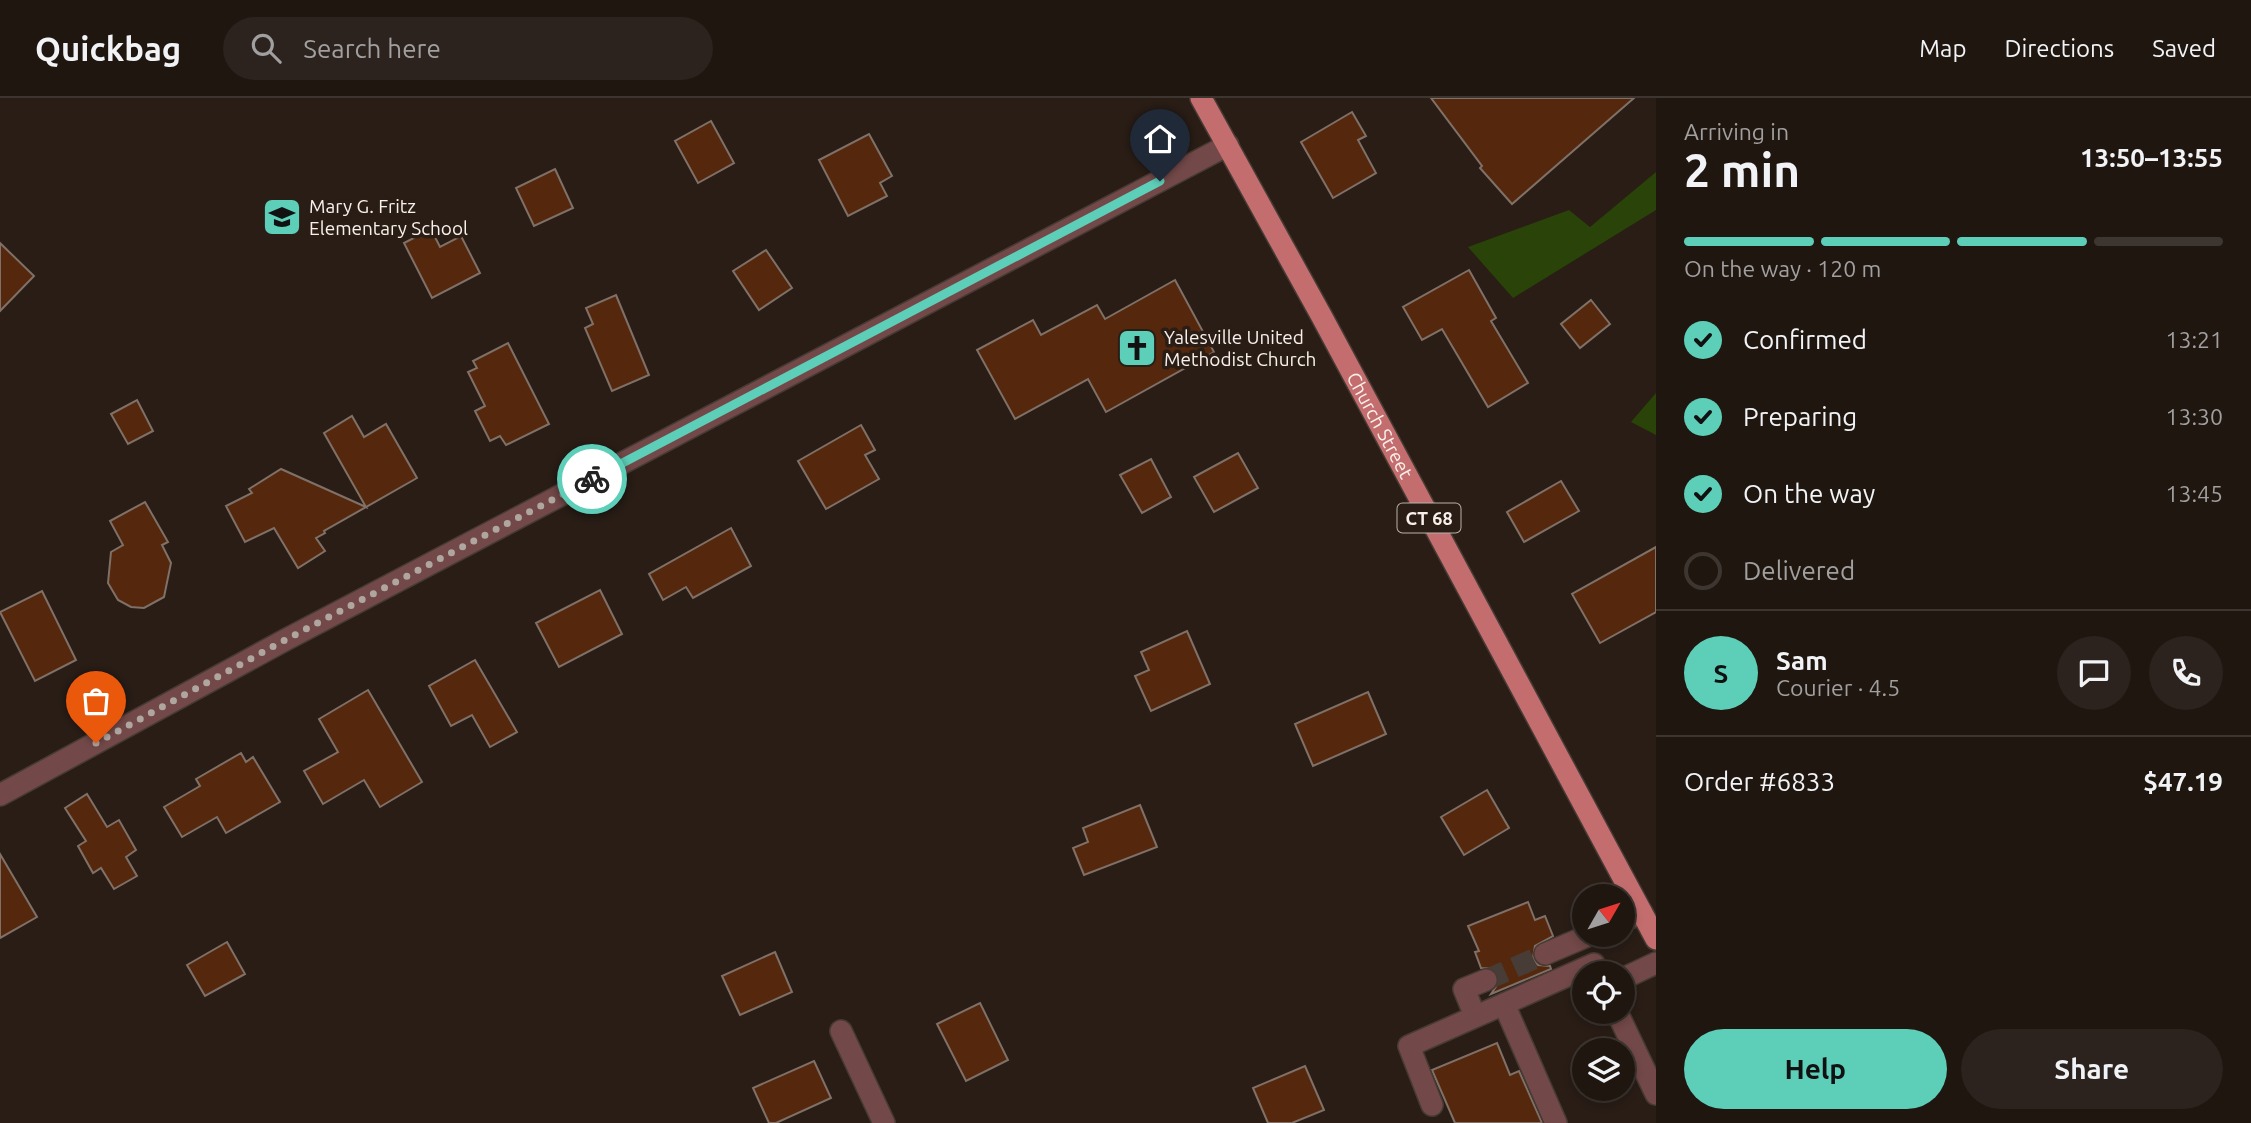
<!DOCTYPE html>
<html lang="en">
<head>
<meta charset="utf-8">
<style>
	:root { --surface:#1f1610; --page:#2c231e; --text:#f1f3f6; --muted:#a19f9f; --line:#3c3530; --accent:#5dceb8 }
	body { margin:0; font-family:Ubuntu,sans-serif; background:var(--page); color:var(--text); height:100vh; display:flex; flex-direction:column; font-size:26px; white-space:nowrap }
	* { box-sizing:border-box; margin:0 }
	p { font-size:23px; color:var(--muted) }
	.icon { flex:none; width:38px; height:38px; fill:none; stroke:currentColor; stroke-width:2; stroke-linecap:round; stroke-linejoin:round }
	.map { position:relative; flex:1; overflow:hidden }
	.details { display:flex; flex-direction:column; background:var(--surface); width:595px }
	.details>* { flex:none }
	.needle { width:46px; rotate:51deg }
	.tools { position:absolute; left:1572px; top:786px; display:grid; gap:14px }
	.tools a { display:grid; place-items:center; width:63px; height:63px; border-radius:50%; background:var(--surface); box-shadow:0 4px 10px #0003,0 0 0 2px var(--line); font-size:35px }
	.pin { position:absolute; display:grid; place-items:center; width:60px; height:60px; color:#fff; margin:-72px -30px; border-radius:50% 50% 50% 0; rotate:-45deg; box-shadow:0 0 7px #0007 }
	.pin .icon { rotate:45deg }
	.courier { position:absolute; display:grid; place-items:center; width:70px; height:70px; margin:-35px; border:5px solid #5dceb8; border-radius:50%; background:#fff; color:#222; box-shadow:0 2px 9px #0007 }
	.headline em { font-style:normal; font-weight:700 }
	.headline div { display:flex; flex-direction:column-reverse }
	.headline { display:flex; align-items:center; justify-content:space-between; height:119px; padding:0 28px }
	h1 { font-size:46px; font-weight:700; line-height:52px }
	.bar { display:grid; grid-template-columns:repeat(4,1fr); gap:10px 7px; align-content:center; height:84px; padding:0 28px }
	.bar i { height:9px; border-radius:5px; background:var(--line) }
	.bar .current { background:var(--accent) }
	.bar p { grid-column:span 4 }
	.line { display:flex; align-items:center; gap:18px; padding:0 28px; border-top:2px solid var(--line) }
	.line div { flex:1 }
	.round { display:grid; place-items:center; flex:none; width:74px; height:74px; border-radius:37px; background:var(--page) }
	ol { padding:0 28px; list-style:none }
	li { display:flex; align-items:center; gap:21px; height:77px }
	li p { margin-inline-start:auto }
	li .icon { padding:7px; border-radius:50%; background:var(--accent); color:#111; stroke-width:4 }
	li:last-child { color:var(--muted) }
	li i { width:38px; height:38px; border:4px solid var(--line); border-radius:50% }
	.cta { display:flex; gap:14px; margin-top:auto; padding:14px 28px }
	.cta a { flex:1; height:80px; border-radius:42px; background:var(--accent); color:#111; font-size:28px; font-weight:700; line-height:80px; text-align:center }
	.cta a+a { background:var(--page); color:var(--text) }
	header { display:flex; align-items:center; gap:42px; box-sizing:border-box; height:98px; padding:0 35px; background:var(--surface); border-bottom:2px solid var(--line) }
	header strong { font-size:33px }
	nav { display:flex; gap:38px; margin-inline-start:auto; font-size:24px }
	.search { width:490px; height:63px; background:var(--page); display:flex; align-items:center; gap:18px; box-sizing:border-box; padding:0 24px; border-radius:38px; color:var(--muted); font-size:26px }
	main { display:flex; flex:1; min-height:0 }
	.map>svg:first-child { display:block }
	.green { fill:#294308 }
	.building { fill:#55280d; stroke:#7f7068; stroke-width:2 }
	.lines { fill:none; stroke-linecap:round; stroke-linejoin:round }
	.minor-tunnel { stroke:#483d36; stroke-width:21; stroke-dasharray:21 10; stroke-linecap:butt }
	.minor-casing { stroke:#463b34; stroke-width:24 }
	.major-casing { stroke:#463b34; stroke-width:24 }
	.minor { stroke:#724848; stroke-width:21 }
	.major { stroke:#c46d6e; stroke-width:21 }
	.done { stroke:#b0a6a0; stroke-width:7; stroke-dasharray:0 12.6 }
	.route { stroke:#5dceb8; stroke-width:9 }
	.labels { text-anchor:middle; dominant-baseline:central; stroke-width:7; stroke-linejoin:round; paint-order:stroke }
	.shield { fill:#291d16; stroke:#bbb1ab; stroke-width:2 }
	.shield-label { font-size:18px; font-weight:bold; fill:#f9f0eb }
	.poi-label { font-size:19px; fill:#f9f0eb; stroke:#291d16; text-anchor:start }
	.street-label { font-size:19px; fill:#f9f0eb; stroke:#291d16 }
</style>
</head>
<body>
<header>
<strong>Quickbag</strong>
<div class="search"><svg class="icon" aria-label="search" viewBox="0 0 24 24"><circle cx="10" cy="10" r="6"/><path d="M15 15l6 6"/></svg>Search here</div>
<nav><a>Map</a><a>Directions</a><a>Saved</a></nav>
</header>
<main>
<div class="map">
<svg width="1656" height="1025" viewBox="0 0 1656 1025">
	<rect width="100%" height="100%" fill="#291d16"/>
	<g class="green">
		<path d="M1656 74V112L1513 200 1468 149 1569 112 1590 129Z"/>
		<path d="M1656 295V337L1631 324Z"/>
	</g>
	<g class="building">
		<path d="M1431 0H1634L1512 106 1480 70 1482 68Z"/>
		<path d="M1352 14 1366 38 1358 42 1376 75 1333 100 1301 44Z"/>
		<path d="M711 23 734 65 698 85 675 43Z"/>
		<path d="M869 36 892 78 880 85 887 98 848 118 819 62Z"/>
		<path d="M555 71 573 110 534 128 516 90Z"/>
		<path d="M431 131 440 149 461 138 480 175 432 200 404 145Z"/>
		<path d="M0 145 34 178 0 213Z"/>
		<path d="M766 152 792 190 759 212 733 173Z"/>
		<path d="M1469 172 1496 220 1491 223 1528 285 1488 309 1442 231 1422 242 1403 209Z"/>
		<path d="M1175 182 1214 254 1106 314 1088 281 1015 321 977 252 1033 222 1041 237 1097 207 1105 221Z"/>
		<path d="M616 197 649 277 612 293 585 230 593 226 586 210Z"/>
		<path d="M1591 202 1610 226 1580 250 1561 226Z"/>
		<path d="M508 245 549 326 506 347 500 338 490 343 475 313 485 308 468 274 477 270 473 263Z"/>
		<path d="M137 302 153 333 128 346 111 316Z"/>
		<path d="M352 318 364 339 386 326 417 380 324 433 325 435 316 440 325 453 298 470 274 430 245 444 226 408 252 395 249 391 281 371 366 409 324 335Z"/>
		<path d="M861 327 875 352 865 357 879 381 826 411 798 363Z"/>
		<path d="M1238 355 1258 390 1214 414 1194 379Z"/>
		<path d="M1151 361 1171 399 1142 415 1120 377Z"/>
		<path d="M1561 383 1579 413 1524 444 1507 414Z"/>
		<path d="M145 404 168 444 162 447 171 465 164 499 144 510 131 509 118 502 108 485 111 454 123 447 110 423Z"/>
		<path d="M731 430 751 468 693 500 686 489 663 502 649 476Z"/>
		<path d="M1656 449V514L1600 545 1572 496Z"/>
		<path d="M600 492 622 536 559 569 536 525Z"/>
		<path d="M42 493 76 562 35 583 0 514Z"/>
		<path d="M1187 533 1210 586 1151 613 1135 578 1149 572 1141 554Z"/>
		<path d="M475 562 517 634 490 649 472 617 451 628 429 588Z"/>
		<path d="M368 592 422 684 380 709 364 682 323 706 304 673 338 654 319 621Z"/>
		<path d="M1368 594 1386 636 1313 668 1295 626Z"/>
		<path d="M241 655 246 664 253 659 280 704 226 735 217 719 182 739 164 709 200 688 196 681Z"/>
		<path d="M1487 692 1509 730 1464 757 1441 719Z"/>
		<path d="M87 696 107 729 119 722 136 752 126 759 137 778 114 791 101 770 93 775 78 748 86 743 65 710Z"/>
		<path d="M1140 707 1157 749 1084 777 1073 750 1088 744 1083 730Z"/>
		<path d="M0 756 37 819 0 840Z"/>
		<path d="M1528 804 1535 822 1545 818 1553 838 1535 848 1533 860 1538 867 1550 868 1551 871 1491 896 1499 884 1498 878 1493 871 1481 870 1475 854 1479 853 1468 828Z"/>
		<path d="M227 844 245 876 205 898 187 867Z"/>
		<path d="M775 854 792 894 740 917 722 878Z"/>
		<path d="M980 905 1008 962 966 983 937 926Z"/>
		<path d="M1497 945 1510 977 1519 973 1542 1025H1455L1432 972Z"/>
		<path d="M814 963 831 1000 776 1025H769L753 990Z"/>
		<path d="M1305 968 1324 1012 1292 1025H1268L1253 990Z"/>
	</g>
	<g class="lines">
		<path class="minor-tunnel" d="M1486 882 1545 856"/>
		<g class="minor-casing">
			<g id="minor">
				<path d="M0 697 287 541 1228 47"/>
				<path d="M1622 823 1642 815"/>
				<path d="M1545 856 1592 836"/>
				<path d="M1622 881 1656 865"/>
				<path d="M1617 914 1656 996"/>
				<path d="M1475 918 1464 891 1486 882"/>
				<path d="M841 933 884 1025"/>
				<path d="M1432 1007 1409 948 1504 906"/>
				<path d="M1556 1025 1504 906 1594 866"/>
			</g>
		</g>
		<g class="major-casing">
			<g id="major">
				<path id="s1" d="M1201 0 1322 219 1656 841"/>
			</g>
		</g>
		<use href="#minor" class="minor"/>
		<use href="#major" class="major"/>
	</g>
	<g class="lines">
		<path class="done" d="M96 645 287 541 592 381"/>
		<path class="route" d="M592 381 1160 83"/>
	</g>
	<defs>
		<g id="school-square" transform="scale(2.0125)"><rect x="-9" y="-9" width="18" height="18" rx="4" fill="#5dceb8" stroke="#291d16"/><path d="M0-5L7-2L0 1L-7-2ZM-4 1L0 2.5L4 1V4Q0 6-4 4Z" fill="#111"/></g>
		<g id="church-square" transform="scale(2.0125)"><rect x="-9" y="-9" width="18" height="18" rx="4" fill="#5dceb8" stroke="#291d16"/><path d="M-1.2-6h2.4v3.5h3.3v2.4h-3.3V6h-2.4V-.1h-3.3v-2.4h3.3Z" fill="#111"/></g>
	</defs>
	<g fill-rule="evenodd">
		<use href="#school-square" x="282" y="119"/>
		<use href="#church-square" x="1137" y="250"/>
	</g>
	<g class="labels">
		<rect class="shield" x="1397.5" y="405.5" width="63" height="29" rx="5"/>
		<g class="shield-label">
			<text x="1429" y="420">CT 68</text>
		</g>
		<g class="poi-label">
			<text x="309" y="108">Mary G. Fritz<tspan x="309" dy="22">Elementary School</tspan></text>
			<text x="1164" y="239">Yalesville United<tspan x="1164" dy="22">Methodist Church</tspan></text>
		</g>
		<g class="street-label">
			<text stroke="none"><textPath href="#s1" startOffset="373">Church Street</textPath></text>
		</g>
	</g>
</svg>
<div class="tools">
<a><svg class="needle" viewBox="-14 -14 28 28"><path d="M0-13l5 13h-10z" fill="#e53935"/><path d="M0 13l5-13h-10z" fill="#a19f9f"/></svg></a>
<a><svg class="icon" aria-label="locate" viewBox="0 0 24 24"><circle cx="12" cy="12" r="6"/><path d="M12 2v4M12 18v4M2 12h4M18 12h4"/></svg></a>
<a><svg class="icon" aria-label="layers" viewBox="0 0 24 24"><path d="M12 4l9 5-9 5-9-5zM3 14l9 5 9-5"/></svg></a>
</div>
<div class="pin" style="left:96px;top:645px;background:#ea580c"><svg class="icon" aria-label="bag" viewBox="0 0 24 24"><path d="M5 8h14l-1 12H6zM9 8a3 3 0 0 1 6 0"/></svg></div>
<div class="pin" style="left:1160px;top:83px;background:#1f2937"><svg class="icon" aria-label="home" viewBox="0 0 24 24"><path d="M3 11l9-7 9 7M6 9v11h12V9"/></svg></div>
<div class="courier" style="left:592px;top:381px"><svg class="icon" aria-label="bike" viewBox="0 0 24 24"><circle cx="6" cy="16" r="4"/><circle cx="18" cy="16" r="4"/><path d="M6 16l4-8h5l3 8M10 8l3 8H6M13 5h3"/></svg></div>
</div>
<section class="details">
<div class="headline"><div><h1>2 min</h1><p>Arriving in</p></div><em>13:50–13:55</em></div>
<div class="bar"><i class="current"></i><i class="current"></i><i class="current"></i><i></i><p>On the way · 120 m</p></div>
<ol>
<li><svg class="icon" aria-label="check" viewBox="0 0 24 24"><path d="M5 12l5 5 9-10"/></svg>Confirmed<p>13:21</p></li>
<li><svg class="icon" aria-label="check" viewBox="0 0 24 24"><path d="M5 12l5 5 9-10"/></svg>Preparing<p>13:30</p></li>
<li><svg class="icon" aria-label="check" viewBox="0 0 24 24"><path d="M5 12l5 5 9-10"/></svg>On the way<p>13:45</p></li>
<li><i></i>Delivered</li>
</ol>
<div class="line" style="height:126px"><b class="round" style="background:var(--accent);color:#111">S</b><div><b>Sam</b><p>Courier · 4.5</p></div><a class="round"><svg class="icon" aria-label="chat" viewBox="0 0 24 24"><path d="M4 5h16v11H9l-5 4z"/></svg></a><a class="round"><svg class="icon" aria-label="phone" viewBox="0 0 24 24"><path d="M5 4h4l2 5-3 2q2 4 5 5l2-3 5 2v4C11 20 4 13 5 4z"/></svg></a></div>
<div class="line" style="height:91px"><div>Order #6833</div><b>$47.19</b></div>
<div class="cta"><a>Help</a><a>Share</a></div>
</section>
</main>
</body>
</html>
